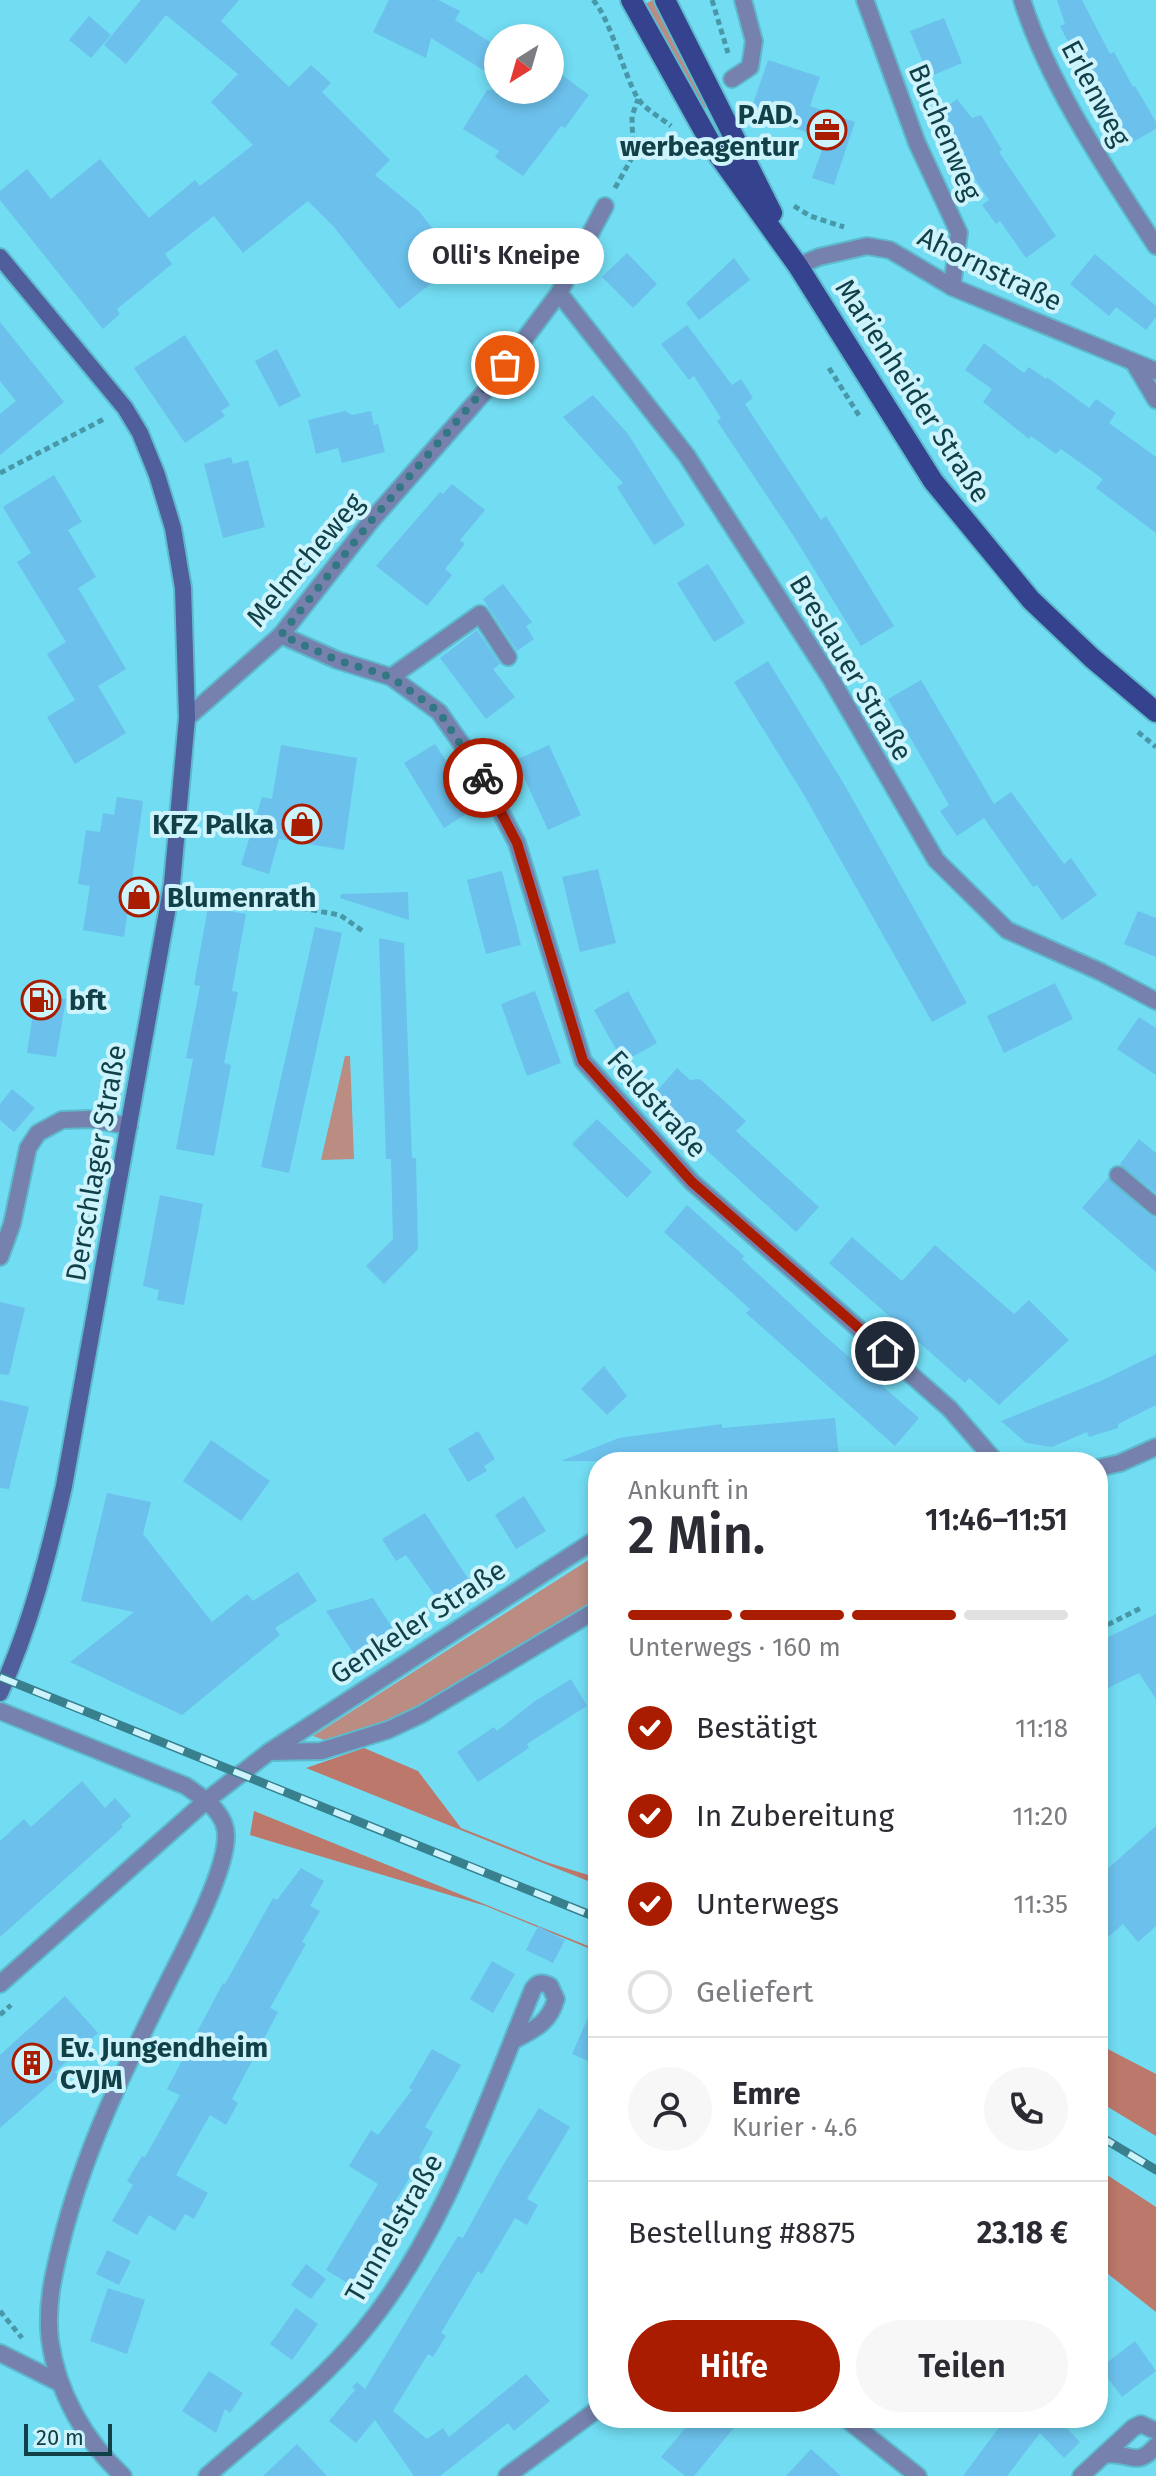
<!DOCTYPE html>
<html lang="de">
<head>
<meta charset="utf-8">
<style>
	:root { --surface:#fff; --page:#f7f7f7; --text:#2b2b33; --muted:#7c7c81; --line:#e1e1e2; --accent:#aa1c00 }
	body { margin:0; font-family:"Fira Sans",sans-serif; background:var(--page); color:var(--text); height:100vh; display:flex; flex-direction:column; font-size:30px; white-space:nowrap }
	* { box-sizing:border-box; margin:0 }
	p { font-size:26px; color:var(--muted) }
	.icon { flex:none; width:44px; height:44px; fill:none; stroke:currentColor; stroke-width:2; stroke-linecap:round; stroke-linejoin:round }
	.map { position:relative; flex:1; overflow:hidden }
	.side { position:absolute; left:588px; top:1452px; width:520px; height:976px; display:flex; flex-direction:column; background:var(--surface); border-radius:32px; box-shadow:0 4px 12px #0003 }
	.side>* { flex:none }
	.needle { width:52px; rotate:217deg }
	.buttons { position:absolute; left:484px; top:24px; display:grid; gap:16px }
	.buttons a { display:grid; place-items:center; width:80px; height:80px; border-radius:50%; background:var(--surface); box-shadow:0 4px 12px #0003; font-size:40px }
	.scale { position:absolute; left:24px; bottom:20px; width:88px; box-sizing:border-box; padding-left:8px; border:4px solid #114049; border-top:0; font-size:22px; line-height:28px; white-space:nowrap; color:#114049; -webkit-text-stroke:6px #cdf3fc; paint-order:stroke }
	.pin { position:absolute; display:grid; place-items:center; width:68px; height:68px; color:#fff; margin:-34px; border:4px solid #fff; border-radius:50%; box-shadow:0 2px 8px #0007 }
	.courier { position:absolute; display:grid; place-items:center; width:80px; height:80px; margin:-40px; border:6px solid #aa1c00; border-radius:50%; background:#fff; color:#222; box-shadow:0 2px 10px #0007 }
	.bubble { position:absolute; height:56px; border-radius:28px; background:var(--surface); box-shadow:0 4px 12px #0003; font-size:26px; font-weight:600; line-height:56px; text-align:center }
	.summary em { font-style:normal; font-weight:600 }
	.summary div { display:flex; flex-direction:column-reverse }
	.summary { display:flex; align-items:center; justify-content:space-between; height:136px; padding:0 40px }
	h1 { font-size:52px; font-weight:600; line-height:60px }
	.bar { display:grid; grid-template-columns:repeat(4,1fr); gap:12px 8px; align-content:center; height:96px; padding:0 40px }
	.bar i { height:10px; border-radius:6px; background:var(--line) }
	.bar .current { background:var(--accent) }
	.bar p { grid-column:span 4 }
	.line { display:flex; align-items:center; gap:20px; padding:0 40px; border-top:2px solid var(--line) }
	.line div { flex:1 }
	.round { display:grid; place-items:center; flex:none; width:84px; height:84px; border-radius:42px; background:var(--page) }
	ol { padding:0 40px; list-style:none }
	li { display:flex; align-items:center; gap:24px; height:88px }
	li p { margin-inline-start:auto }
	li .icon { padding:8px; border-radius:50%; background:var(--accent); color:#fff; stroke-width:4 }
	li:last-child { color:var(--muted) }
	li i { width:44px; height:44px; border:4px solid var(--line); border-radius:50% }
	.action { display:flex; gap:16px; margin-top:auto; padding:16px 40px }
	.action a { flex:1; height:92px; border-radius:48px; background:var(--accent); color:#fff; font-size:32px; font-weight:600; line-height:92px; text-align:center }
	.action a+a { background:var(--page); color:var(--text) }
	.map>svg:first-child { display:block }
	.green { fill:#ba8c82 }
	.forest { fill:#bc786a }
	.building { fill:#6cc1ec }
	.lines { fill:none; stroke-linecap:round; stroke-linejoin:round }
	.lane-casing { stroke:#5dbacd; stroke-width:20 }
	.street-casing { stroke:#5dbacd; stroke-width:20 }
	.secondary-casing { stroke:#5dbacd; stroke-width:20 }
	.primary-casing { stroke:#5dbacd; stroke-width:24 }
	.path { stroke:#4898a8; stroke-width:5; stroke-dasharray:6 4; stroke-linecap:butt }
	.lane { stroke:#7682ad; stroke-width:16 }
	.street { stroke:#7682ad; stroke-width:16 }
	.secondary { stroke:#505e9c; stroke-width:16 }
	.primary { stroke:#35428e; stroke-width:20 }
	.rail-casing { stroke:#38808e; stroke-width:9 }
	.rail { stroke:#cdf3fc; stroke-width:6; stroke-dasharray:18; stroke-linecap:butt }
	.done { stroke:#337784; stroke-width:8; stroke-dasharray:0 14.4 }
	.route { stroke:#aa1c00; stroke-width:10 }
	.labels { text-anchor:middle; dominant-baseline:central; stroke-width:8; stroke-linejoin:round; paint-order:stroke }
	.street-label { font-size:28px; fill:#114049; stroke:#cdf3fc }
	.poi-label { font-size:28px; font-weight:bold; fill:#114049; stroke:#cdf3fc; text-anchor:start }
</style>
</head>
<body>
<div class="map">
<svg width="1156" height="2476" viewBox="0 0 1156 2476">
	<rect width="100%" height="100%" fill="#72dcf2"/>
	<g class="green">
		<path d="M653 0H657L710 105 700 111 645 4Z"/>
		<path d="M345 1056H350L354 1159 321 1160Z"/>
		<path d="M598 1554V1599L413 1711 373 1731 327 1741 313 1736Z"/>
	</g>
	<g class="forest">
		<path d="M364 1748 418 1771 461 1828 546 1862 598 1878V1885L306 1768Z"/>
		<path d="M254 1811 598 1950V1955L588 1948 486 1906 250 1835Z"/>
		<path d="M1098 2044 1156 2074V2136L1098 2101Z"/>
		<path d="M1098 2169 1156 2207V2312L1098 2266Z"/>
	</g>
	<g class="building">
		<path d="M141 0H239L221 21 289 87 311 65 331 83 322 92 390 160 375 175 419 211 458 262 399 309 334 227 308 201 243 253 214 216 165 254 172 264 117 309 120 314 103 329 0 200V191L27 169 51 199 100 159 149 218 195 180 200 186 253 145 211 102 238 74 166 15 126 64 104 45Z"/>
		<path d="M389 0H438L460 11 455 20 498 47V79L431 38 426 58 373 32Z"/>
		<path d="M1057 0H1082L1110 54 1114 52 1133 87 1135 86 1156 122V129L1122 148 1060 26 1065 24Z"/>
		<path d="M89 16 111 35 91 58 69 40Z"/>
		<path d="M944 18 962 63 929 77 910 31Z"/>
		<path d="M768 60 820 77 810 106 855 122 834 185 812 178 826 139 750 113Z"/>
		<path d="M550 66 589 95 565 128 561 126 523 176 495 157 499 151 463 129 487 90H550Z"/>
		<path d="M957 99 972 118 981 115 1002 150 999 152 1056 236 1026 258 1000 221 996 224 982 205 989 200 947 137 950 134 936 115Z"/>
		<path d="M627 253 657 284 633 308 602 277Z"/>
		<path d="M1095 254 1156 306V317L1146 330 1116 307 1109 316 1070 284Z"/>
		<path d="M734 258 750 280 699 320 686 303Z"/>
		<path d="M0 322 64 402 0 455V414L16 401 0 381Z"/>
		<path d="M687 325 732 385 741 379 753 398 745 404 821 520 826 516 894 626 861 646 793 535 717 421 721 418 694 376 689 380 661 344Z"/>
		<path d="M185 335 230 405 221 411 225 416 185 443 134 368Z"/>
		<path d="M984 343 1024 373 1029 367 1046 379 1047 377 1089 408 1096 399 1116 413 1109 423 1156 457V533L1096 488 1103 479 1061 449 1056 454 1031 436 1029 439 983 402 992 389 965 370Z"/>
		<path d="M277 349 301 396 279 407 255 361Z"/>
		<path d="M593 395 628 434 685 525 654 545 617 487 623 483 563 417Z"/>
		<path d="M345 411 352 415 371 411 374 425 378 424 385 452 342 463 338 448 316 454 308 420Z"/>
		<path d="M231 457 233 464 248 460 265 527 223 538 204 464Z"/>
		<path d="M54 475 82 522 68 530 96 577 78 588 126 669 98 686 126 733 75 764 47 717 75 700 47 654 66 642 17 562 31 553 3 507Z"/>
		<path d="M452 484 485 510 460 540 465 544 445 569 452 575 427 606 376 566 440 492 443 494Z"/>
		<path d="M708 564 745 623 714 642 677 583Z"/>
		<path d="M503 584 532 622 526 626 534 639 517 651 483 599Z"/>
		<path d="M477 630 500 664 493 669 515 697 486 719 440 658Z"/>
		<path d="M768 661 844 784 967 1003 932 1022 804 795 734 682Z"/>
		<path d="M921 680 994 804 1011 792 1064 864 1071 858 1097 895 1062 920 1037 885 1033 887 984 818 957 836 940 811 949 805 888 699Z"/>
		<path d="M435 744 476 808 444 828 404 763Z"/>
		<path d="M281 745 357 758 344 850 279 839 269 874 241 865 262 797 272 799Z"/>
		<path d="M549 745 581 815 548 830 516 760Z"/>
		<path d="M117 797 143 801 124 937 83 930 90 886 78 884 86 830 100 832 103 813 114 815Z"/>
		<path d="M598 869 616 943 580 952 562 877Z"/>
		<path d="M502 871 521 945 486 954 467 880Z"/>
		<path d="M408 892 409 920 340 898 341 894Z"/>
		<path d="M208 907 246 914 232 991 238 992 224 1063 231 1065 214 1156 176 1149 193 1059 186 1058 200 986 194 985Z"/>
		<path d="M1138 911 1156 918V957L1124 944Z"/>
		<path d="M315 927 342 933 289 1173 261 1167Z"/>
		<path d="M379 938 404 943 412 1158H416L418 1249 384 1284 366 1266 393 1239 391 1159H386Z"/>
		<path d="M1055 983 1073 1019 1004 1053 987 1016Z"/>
		<path d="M535 991 561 1063 527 1076 501 1004Z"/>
		<path d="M628 991 657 1043 623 1062 594 1010Z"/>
		<path d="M36 994 66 999 56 1057 27 1053Z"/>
		<path d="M1139 1017 1156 1028V1075L1117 1049Z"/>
		<path d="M677 1068 690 1080 700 1079 746 1121 736 1131 819 1207 796 1232 663 1110 669 1103 657 1091Z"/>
		<path d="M12 1089 35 1108 14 1132 0 1120V1104Z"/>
		<path d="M597 1119 652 1172 627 1198 572 1144Z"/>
		<path d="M1139 1139 1156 1153V1193L1120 1164Z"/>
		<path d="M1108 1178 1149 1215 1156 1218V1272L1082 1208Z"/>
		<path d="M160 1195 203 1204 184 1305 157 1300 159 1290 143 1286Z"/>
		<path d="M687 1205 744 1256 742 1259 825 1336 919 1418 895 1446 746 1313 750 1309 664 1232Z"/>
		<path d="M852 1237 902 1281 935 1245 1014 1314 1029 1300 1069 1340 999 1405 969 1378 965 1383 829 1263Z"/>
		<path d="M0 1302 25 1308 9 1375 0 1374Z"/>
		<path d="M1156 1354V1405L1118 1424V1428L1089 1437 1087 1432 1052 1447 1026 1443 1001 1421 1103 1380Z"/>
		<path d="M604 1366 627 1396 607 1415 581 1389Z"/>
		<path d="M0 1400 29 1407 9 1489 0 1488Z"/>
		<path d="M835 1418 839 1458 797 1462 561 1461 619 1438 722 1424V1428Z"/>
		<path d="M478 1431 495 1459 484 1466 487 1471 468 1482 448 1449Z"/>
		<path d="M211 1440 270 1481 241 1521 183 1481Z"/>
		<path d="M107 1493 151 1502 143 1534 212 1622 247 1594 253 1601 298 1572 317 1601 275 1628 280 1635 182 1715 70 1662 134 1612 81 1601Z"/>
		<path d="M524 1496 546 1531 516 1549 495 1515Z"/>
		<path d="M425 1513 469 1580 438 1600 406 1555 396 1561 382 1539Z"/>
		<path d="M373 1598 393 1629 354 1654 326 1611Z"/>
		<path d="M1156 1614V1699L1139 1673 1098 1693V1642Z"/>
		<path d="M571 1679 587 1706 527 1744 529 1748 478 1782 457 1752 494 1727 497 1731 535 1701Z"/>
		<path d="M82 1781 105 1808 115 1798 131 1816 121 1825 123 1827 0 1937V1841L24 1819 31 1827Z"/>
		<path d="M1156 1826V1926L1138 1942 1123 1924 1098 1946V1877Z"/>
		<path d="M301 1868 324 1881 310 1906 320 1911 302 1942 306 1944 270 2008 278 2012 232 2099 238 2103 226 2125 210 2115 176 2175 208 2193 194 2219 185 2214 175 2231 149 2215 137 2235 112 2221 133 2185 127 2181 142 2156 145 2157 180 2095 167 2089 223 1983 225 1984 273 1898 277 1900Z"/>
		<path d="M538 1926 565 1940 553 1963 526 1950Z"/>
		<path d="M492 1961 515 1974 493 2013 470 1999Z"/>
		<path d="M598 1995V2065L572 2054Z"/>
		<path d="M65 1996 98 2033 55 2072 59 2076 0 2128V2055Z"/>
		<path d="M432 2049 461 2065 425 2127 433 2132 419 2158 421 2159 391 2208 400 2214 356 2288 326 2270 378 2184 349 2166 371 2130 378 2135 412 2090 409 2088Z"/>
		<path d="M539 2108 570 2127 527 2199 538 2205 527 2225 515 2218 482 2274 478 2271 441 2333 446 2336 433 2357 428 2354 393 2411 427 2439 443 2428 449 2437 526 2374 550 2401 514 2431 508 2423 440 2476H414L375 2420 356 2443 329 2421 355 2390 352 2387 357 2382 365 2389 458 2236 463 2238 503 2165Z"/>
		<path d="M107 2250 131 2261 119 2285 96 2274Z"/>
		<path d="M306 2264 326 2279 311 2299 291 2285Z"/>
		<path d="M108 2288 145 2300 127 2354 90 2341Z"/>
		<path d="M296 2308 318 2324 292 2360 270 2344Z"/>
		<path d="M1135 2341 1156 2371 1122 2397 1100 2368Z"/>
		<path d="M209 2371 243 2393 230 2413 225 2409 216 2433 182 2411Z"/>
		<path d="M694 2418H742L694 2476H685L661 2457Z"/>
		<path d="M1006 2418H1057L1080 2442 1064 2458 1040 2433 1007 2476H963Z"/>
		<path d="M297 2444 327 2476H263Z"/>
		<path d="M811 2449 841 2476H786Z"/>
	</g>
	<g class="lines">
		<g class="lane-casing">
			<g id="lane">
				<path d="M732 79 750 67 754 41 743 0"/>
				<path d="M391 677 480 614 508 657"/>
				<path d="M1118 1175 1156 1207"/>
				<path d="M269 1752 321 1751 388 1730 422 1714 598 1609"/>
				<path d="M0 2353 60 2383"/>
				<path d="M1104 2455C1128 2450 1135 2470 1156 2446"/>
				<path d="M1081 2476 1133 2428 1141 2424 1156 2431"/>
			</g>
		</g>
		<g class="street-casing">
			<g id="street">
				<path d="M865 0 917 143 959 233 952 287"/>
				<path d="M1022 0C1049 85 1108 172 1156 246"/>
				<path d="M798 266 819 257 867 246 890 250 952 287 1156 371"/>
				<path d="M559 293 687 456 831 679 936 860 1007 930 1101 972 1156 1001"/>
				<path d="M1134 363 1156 400"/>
				<path d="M281 635 337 660 391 677 439 712 475 763 517 843 583 1061 692 1182 950 1409 996 1462"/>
				<path d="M187 718 281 635 371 521 487 389 559 293 605 206"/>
				<path d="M0 1257 12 1224 28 1148 38 1133 62 1120 89 1119 129 1126"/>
				<path d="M1098 1468 1120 1463 1156 1447"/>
				<path d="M0 1711 186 1786C203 1798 226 1812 226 1836 226 1871 188 1943 171 1976 127 2064 84 2149 61 2244 53 2276 46 2307 50 2340 57 2392 85 2441 123 2476"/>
				<path d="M0 1984 207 1800 269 1752 598 1538"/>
				<path d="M845 2418 918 2476"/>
				<path d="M207 2476C259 2430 318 2386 363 2331 444 2233 485 2106 533 1989 538 1982 542 1982 550 1986L556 1999C549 2024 533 2030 512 2041"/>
				<path d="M507 2476 598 2409"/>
			</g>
		</g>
		<g class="secondary-casing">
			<path id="secondary" d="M0 257 125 408 140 433 157 475 173 528 183 588 187 718 172 884 64 1486C48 1557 30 1627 0 1693"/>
		</g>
		<g class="primary-casing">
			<g id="primary">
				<path d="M631 0 714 149 798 266 933 481 1031 600 1092 658 1156 712"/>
				<path d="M665 0 772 213"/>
			</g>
		</g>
		<g class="path">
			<path d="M593 0C610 18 623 72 637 97 644 109 660 117 671 126"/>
			<path d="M712 0 728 53"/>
			<path d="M615 188 633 156 632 116 638 99"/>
			<path d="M794 206 810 216 844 227"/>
			<path d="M829 368 860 417"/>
			<path d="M0 473 106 418"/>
			<path d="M1138 732 1156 747"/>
			<path d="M213 892 340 915 364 932"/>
			<path d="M1098 1621 1109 1624 1141 1608"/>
			<path d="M0 2015 11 2005"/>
			<path d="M0 2311 22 2338"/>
		</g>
		<use href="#lane" class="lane"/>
		<use href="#street" class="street"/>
		<use href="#secondary" class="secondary"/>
		<use href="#primary" class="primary"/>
		<g class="rail-casing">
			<g id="rail">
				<path d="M0 1677 598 1918"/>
				<path d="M1098 2135 1156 2170"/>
			</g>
		</g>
		<use href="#rail" class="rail"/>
	</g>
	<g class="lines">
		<path class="done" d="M483 778 439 712 391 677 337 660 281 635 371 521 505 365"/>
		<path class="route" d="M483 778 517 843 583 1061 692 1182 885 1351"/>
	</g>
	<defs>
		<g id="office-ring" transform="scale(2)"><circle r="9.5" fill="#cdf3fc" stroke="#aa1c00" stroke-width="1.5"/><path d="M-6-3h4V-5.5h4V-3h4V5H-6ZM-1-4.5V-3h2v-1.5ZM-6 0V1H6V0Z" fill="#aa1c00"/></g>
		<g id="shop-ring" transform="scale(2)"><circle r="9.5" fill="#cdf3fc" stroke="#aa1c00" stroke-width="1.5"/><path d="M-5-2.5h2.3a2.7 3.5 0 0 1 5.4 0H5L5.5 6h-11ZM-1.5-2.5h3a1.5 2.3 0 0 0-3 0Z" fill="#aa1c00"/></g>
		<g id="fuel-ring" transform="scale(2)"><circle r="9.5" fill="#cdf3fc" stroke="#aa1c00" stroke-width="1.5"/><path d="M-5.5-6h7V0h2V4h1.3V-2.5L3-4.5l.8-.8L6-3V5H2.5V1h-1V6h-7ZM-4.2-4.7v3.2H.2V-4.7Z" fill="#aa1c00"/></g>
		<g id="building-ring" transform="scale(2)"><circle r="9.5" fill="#cdf3fc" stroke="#aa1c00" stroke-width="1.5"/><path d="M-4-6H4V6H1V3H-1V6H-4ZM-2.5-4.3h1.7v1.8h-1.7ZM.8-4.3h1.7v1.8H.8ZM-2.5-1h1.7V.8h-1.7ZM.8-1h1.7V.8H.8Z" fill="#aa1c00"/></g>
	</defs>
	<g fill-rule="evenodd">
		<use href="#office-ring" x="827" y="130"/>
		<use href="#shop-ring" x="302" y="824"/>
		<use href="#shop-ring" x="139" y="897"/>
		<use href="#fuel-ring" x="41" y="1000"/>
		<use href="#building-ring" x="32" y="2063"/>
	</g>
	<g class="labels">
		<g class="street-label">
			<text transform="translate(1096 93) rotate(62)">Erlenweg</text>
			<text transform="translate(945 132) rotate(67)">Buchenweg</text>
			<text transform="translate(990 269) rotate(26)">Ahornstraße</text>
			<text transform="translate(913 391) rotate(57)">Marienheider Straße</text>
			<text transform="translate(305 560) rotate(-50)">Melmcheweg</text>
			<text transform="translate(851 668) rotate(59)">Breslauer Straße</text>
			<text transform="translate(657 1104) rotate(48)">Feldstraße</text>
			<text transform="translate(96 1163) rotate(-80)">Derschlager Straße</text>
			<text transform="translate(418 1622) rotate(-33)">Genkeler Straße</text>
			<text transform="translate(394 2228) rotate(-60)">Tunnelstraße</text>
		</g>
		<g class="poi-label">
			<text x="799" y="114" text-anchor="end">P.AD.<tspan x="799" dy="32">werbeagentur</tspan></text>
			<text x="274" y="824" text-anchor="end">KFZ Palka</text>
			<text x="167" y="897">Blumenrath</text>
			<text x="69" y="1000">bft</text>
			<text x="60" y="2047">Ev. Jungendheim<tspan x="60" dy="32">CVJM</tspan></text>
		</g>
	</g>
</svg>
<div class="buttons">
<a><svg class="needle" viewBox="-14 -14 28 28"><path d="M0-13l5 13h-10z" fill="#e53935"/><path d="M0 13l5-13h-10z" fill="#7c7c81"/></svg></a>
</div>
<div class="scale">20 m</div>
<div class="pin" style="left:505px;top:365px;background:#ea580c"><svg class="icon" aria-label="bag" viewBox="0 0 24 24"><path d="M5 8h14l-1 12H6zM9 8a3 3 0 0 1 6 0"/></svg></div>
<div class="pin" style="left:885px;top:1351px;background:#1f2937"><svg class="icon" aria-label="home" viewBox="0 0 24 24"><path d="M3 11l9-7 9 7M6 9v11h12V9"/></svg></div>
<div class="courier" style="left:483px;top:778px"><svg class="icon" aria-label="bike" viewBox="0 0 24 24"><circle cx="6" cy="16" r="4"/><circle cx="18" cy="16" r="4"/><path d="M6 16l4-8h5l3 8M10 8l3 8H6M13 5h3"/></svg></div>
<div class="bubble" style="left:408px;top:228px;width:196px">Olli's Kneipe</div>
<section class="side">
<div class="summary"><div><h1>2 Min.</h1><p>Ankunft in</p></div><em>11:46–11:51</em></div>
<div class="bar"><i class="current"></i><i class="current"></i><i class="current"></i><i></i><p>Unterwegs · 160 m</p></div>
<ol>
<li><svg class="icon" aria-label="check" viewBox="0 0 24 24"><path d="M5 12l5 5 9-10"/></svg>Bestätigt<p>11:18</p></li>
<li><svg class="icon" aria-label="check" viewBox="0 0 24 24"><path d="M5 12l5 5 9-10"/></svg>In Zubereitung<p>11:20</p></li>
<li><svg class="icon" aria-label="check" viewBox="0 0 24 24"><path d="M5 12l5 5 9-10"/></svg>Unterwegs<p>11:35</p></li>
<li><i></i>Geliefert</li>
</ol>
<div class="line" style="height:144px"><a class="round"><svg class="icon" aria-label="person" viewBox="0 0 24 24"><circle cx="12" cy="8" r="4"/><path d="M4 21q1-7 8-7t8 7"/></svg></a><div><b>Emre</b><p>Kurier · 4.6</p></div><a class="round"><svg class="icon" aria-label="phone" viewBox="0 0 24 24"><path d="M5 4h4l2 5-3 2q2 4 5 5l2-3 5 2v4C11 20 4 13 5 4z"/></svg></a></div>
<div class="line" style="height:104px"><div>Bestellung #8875</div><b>23.18 €</b></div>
<div class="action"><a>Hilfe</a><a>Teilen</a></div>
</section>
</div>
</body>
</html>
